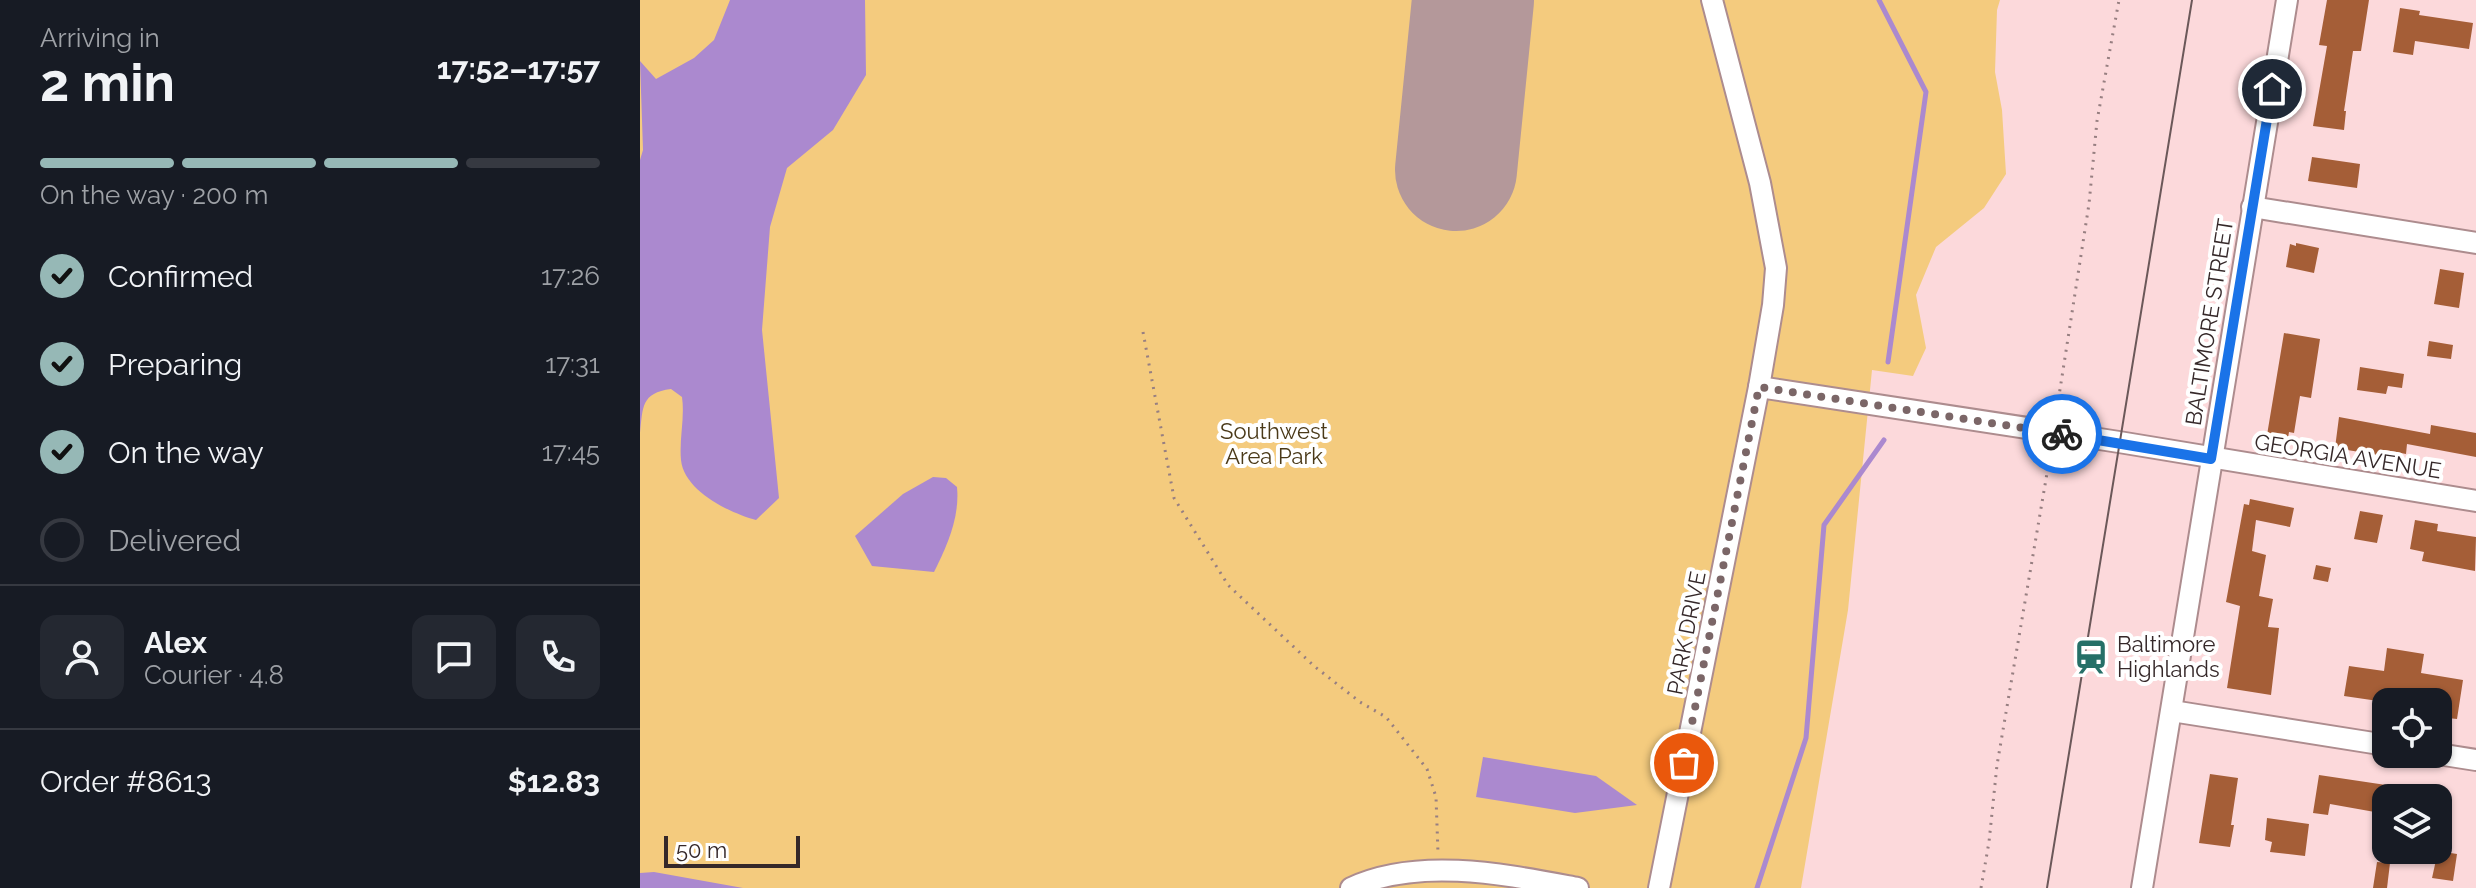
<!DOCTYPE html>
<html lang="en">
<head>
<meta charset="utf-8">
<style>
	:root { --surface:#171b24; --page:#242831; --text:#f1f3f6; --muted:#9ea1a6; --line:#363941; --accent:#96b8b6 }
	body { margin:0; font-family:Raleway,sans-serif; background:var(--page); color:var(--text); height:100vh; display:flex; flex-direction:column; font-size:30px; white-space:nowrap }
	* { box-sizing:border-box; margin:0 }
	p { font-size:26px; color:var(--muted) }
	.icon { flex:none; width:44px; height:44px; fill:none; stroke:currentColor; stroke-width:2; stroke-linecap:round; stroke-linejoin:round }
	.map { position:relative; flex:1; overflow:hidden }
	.details { display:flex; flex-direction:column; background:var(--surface); width:640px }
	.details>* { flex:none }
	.fabs { position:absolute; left:1732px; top:688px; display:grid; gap:16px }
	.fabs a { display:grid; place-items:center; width:80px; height:80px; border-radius:16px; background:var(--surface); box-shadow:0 2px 6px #0004; font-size:40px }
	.scale { position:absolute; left:24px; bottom:20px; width:136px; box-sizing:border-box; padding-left:8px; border:4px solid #352829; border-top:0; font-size:22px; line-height:28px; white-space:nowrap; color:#352829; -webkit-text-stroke:6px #fff; paint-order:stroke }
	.pin { position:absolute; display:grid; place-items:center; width:68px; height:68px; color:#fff; margin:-34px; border:4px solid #fff; border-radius:50%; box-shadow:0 2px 8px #0007 }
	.courier { position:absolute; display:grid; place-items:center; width:80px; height:80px; margin:-40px; border:6px solid #1a73e8; border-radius:50%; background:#fff; color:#222; box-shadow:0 2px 10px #0007 }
	.summary em { font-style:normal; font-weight:700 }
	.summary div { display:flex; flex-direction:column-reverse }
	.summary { display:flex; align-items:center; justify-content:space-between; height:136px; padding:0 40px }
	h1 { font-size:52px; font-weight:700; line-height:60px }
	.bar { display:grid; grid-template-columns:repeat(4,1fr); gap:12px 8px; align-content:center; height:96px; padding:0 40px }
	.bar i { height:10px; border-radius:6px; background:var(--line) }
	.bar .selected { background:var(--accent) }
	.bar p { grid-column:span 4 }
	.line { display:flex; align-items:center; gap:20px; padding:0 40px; border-top:2px solid var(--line) }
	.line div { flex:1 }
	.round { display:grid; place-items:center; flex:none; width:84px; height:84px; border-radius:16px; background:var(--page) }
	ol { padding:0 40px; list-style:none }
	li { display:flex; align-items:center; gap:24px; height:88px }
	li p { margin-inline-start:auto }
	li .icon { padding:8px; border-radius:50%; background:var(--accent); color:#111; stroke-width:4 }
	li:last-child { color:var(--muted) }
	li i { width:44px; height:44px; border:4px solid var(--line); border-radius:50% }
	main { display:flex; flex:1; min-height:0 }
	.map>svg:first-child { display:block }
	.green { fill:#f4cb7e }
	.water { fill:#ab89cf }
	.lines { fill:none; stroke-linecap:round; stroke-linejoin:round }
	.stream { stroke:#ab89cf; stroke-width:5 }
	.runway { stroke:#b4989a; stroke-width:122 }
	.building { fill:#a55e37 }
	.minor-casing { stroke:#ad8c8e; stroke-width:24 }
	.path { stroke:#977f81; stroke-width:3; stroke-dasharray:2 6; stroke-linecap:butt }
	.minor { stroke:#fff; stroke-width:20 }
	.tram { stroke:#6b5859; stroke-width:2 }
	.done { stroke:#7b6667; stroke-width:8; stroke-dasharray:0 14.4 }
	.route { stroke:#1a73e8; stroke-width:10 }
	.labels { text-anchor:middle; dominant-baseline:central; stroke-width:8; stroke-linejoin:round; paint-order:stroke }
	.street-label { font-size:22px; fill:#352829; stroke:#fff }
	.park-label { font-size:22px; fill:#4a3918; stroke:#fff }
	.poi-label { font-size:22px; fill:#352829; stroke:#fff; text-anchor:start }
</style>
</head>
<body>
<main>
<section class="details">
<div class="summary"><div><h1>2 min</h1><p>Arriving in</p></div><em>17:52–17:57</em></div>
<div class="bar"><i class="selected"></i><i class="selected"></i><i class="selected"></i><i></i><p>On the way · 200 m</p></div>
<ol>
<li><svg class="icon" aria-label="check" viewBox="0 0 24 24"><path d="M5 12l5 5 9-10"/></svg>Confirmed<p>17:26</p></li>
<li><svg class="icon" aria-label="check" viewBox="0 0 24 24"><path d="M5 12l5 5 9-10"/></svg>Preparing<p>17:31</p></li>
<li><svg class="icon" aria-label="check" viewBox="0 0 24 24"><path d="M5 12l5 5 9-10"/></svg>On the way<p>17:45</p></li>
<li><i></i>Delivered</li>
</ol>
<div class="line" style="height:144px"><a class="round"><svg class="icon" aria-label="person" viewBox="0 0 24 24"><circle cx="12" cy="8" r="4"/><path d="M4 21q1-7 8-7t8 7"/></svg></a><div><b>Alex</b><p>Courier · 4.8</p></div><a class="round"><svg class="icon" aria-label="chat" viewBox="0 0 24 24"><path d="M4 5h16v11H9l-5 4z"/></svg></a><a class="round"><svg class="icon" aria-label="phone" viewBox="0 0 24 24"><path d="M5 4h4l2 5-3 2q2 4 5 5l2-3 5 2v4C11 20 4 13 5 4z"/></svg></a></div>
<div class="line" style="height:104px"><div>Order #8613</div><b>$12.83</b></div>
</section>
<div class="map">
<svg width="1836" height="888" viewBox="0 0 1836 888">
	<rect width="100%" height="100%" fill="#fcd9db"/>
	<path class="green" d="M0 0H1360L1357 10 1355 72 1362 110 1366 174 1344 208 1296 247 1276 295 1286 348 1273 376 1232 370 1208 610 1161 888H0Z"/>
	<g class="water">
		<path d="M90 0H225L226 75 193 130 147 168 130 227 122 330 139 498 116 520C90 513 44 491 41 460 39 439 45 418 42 397L31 389C1 393 3 407 0 433V160L3 150 0 61 16 79 54 58 74 40Z"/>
		<path d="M293 477 306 478 317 487C320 517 307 546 294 572L232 566 215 536 263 494Z"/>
		<path d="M843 757 956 776 997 805 935 813 836 797Z"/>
		<path d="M14 872 103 888H0V873Z"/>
	</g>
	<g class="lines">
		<g class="stream">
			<path d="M1239 0 1286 92 1248 362"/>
			<path d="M1117 888 1166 738 1184 525 1244 440"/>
		</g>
		<path class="runway" d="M816 170 833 0"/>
	</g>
	<g class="building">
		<path d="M1687 0H1729L1721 51H1713L1704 111H1706L1704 130 1673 126 1687 46 1679 45Z"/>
		<path d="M1760 8 1780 11 1779 15 1833 23 1829 49 1775 41 1773 55 1753 52Z"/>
		<path d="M1672 157 1720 164 1717 188 1668 181Z"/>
		<path d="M1656 243 1679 248 1674 273 1646 267 1650 244 1656 246Z"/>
		<path d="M1800 269 1824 273 1819 308 1794 304Z"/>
		<path d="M1644 333 1680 339 1671 398 1660 396 1654 433 1649 432 1648 438 1627 435Z"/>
		<path d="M1789 341 1813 345 1811 359 1787 356Z"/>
		<path d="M1720 367 1764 374 1762 388 1748 386 1746 394 1717 390Z"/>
		<path d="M1699 417 1790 434 1791 425 1836 433V457L1767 444 1766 454 1745 450 1744 456 1695 448Z"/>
		<path d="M1610 499 1654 508 1650 527 1616 520 1612 551 1626 555 1619 596 1633 599 1628 627 1639 628 1631 695 1587 688 1600 606 1586 602 1604 504 1609 505Z"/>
		<path d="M1720 511 1743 515 1737 543 1714 539Z"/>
		<path d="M1775 520 1798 524 1797 531 1836 537 1835 571 1782 561 1784 552 1770 549Z"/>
		<path d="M1676 565 1691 568 1688 582 1673 579Z"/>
		<path d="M1747 648 1784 654 1781 673 1823 680 1817 719 1798 717V702H1745L1704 696 1709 666 1744 671Z"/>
		<path d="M1570 774 1598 778 1591 825H1594L1590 847 1559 843Z"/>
		<path d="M1679 775 1746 785V814L1690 804 1688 815 1673 813Z"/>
		<path d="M1627 818 1669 824 1665 856 1630 852 1632 842 1625 840Z"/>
		<path d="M1798 851 1817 854 1813 881 1792 878Z"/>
		<path d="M1737 862 1750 863 1747 888H1733Z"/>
	</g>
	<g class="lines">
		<g class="minor-casing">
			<g id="minor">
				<path d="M1612 207 1836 243"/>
				<path d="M1119 387 1479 442 1836 501"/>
				<path d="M1532 711 1746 745"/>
				<path d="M1798 754 1836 760"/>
				<path d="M711 888C779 856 868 875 938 888"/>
				<path d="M1019 888 1119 387 1133 305 1136 268 1120 183 1072 0"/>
				<path d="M1502 888 1647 0"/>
			</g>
		</g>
		<g class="path">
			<path d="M503 332 534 498 588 585 674 666 720 702 746 717 787 769 796 797 798 853"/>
			<path d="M1416 415 1449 204 1457 121 1479 0"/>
			<path d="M1341 888 1349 842 1357 765 1411 450"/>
		</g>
		<use href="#minor" class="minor"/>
		<path class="tram" d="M1407 888 1552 0"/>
	</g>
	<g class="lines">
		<path class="done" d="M1044 763 1119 387 1422 434"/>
		<path class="route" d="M1422 434 1571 459 1632 89"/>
	</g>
	<defs>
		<g id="station-bare" transform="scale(2.76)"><path d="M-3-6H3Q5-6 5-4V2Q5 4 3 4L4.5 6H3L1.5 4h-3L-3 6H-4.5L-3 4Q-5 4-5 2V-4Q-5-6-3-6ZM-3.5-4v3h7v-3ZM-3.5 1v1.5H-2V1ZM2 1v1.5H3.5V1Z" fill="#266f67" stroke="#fff" stroke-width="2.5" paint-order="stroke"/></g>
	</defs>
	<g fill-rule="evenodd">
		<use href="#station-bare" x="1451" y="657"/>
	</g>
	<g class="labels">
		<g class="street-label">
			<text transform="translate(1569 322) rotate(-81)">BALTIMORE STREET</text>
			<text transform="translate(1708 456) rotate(9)">GEORGIA AVENUE</text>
			<text transform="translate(1046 633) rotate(-79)">PARK DRIVE</text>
		</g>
		<g class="park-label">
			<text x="634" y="431">Southwest<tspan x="634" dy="25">Area Park</tspan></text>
		</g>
		<g class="poi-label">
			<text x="1477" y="644">Baltimore<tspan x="1477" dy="25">Highlands</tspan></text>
		</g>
	</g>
</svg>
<div class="fabs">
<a><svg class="icon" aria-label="locate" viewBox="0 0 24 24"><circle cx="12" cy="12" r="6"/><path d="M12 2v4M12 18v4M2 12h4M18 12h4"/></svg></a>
<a><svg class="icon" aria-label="layers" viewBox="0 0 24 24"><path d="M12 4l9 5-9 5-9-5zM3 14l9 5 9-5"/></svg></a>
</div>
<div class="scale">50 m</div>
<div class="pin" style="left:1044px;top:763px;background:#ea580c"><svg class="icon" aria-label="bag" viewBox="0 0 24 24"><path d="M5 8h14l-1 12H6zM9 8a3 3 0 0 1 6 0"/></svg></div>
<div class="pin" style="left:1632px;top:89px;background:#1f2937"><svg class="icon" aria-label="home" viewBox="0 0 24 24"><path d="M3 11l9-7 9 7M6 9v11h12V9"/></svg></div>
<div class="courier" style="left:1422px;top:434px"><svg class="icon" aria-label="bike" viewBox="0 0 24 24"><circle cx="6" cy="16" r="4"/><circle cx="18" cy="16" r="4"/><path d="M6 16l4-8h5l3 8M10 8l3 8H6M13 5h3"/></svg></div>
</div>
</main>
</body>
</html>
